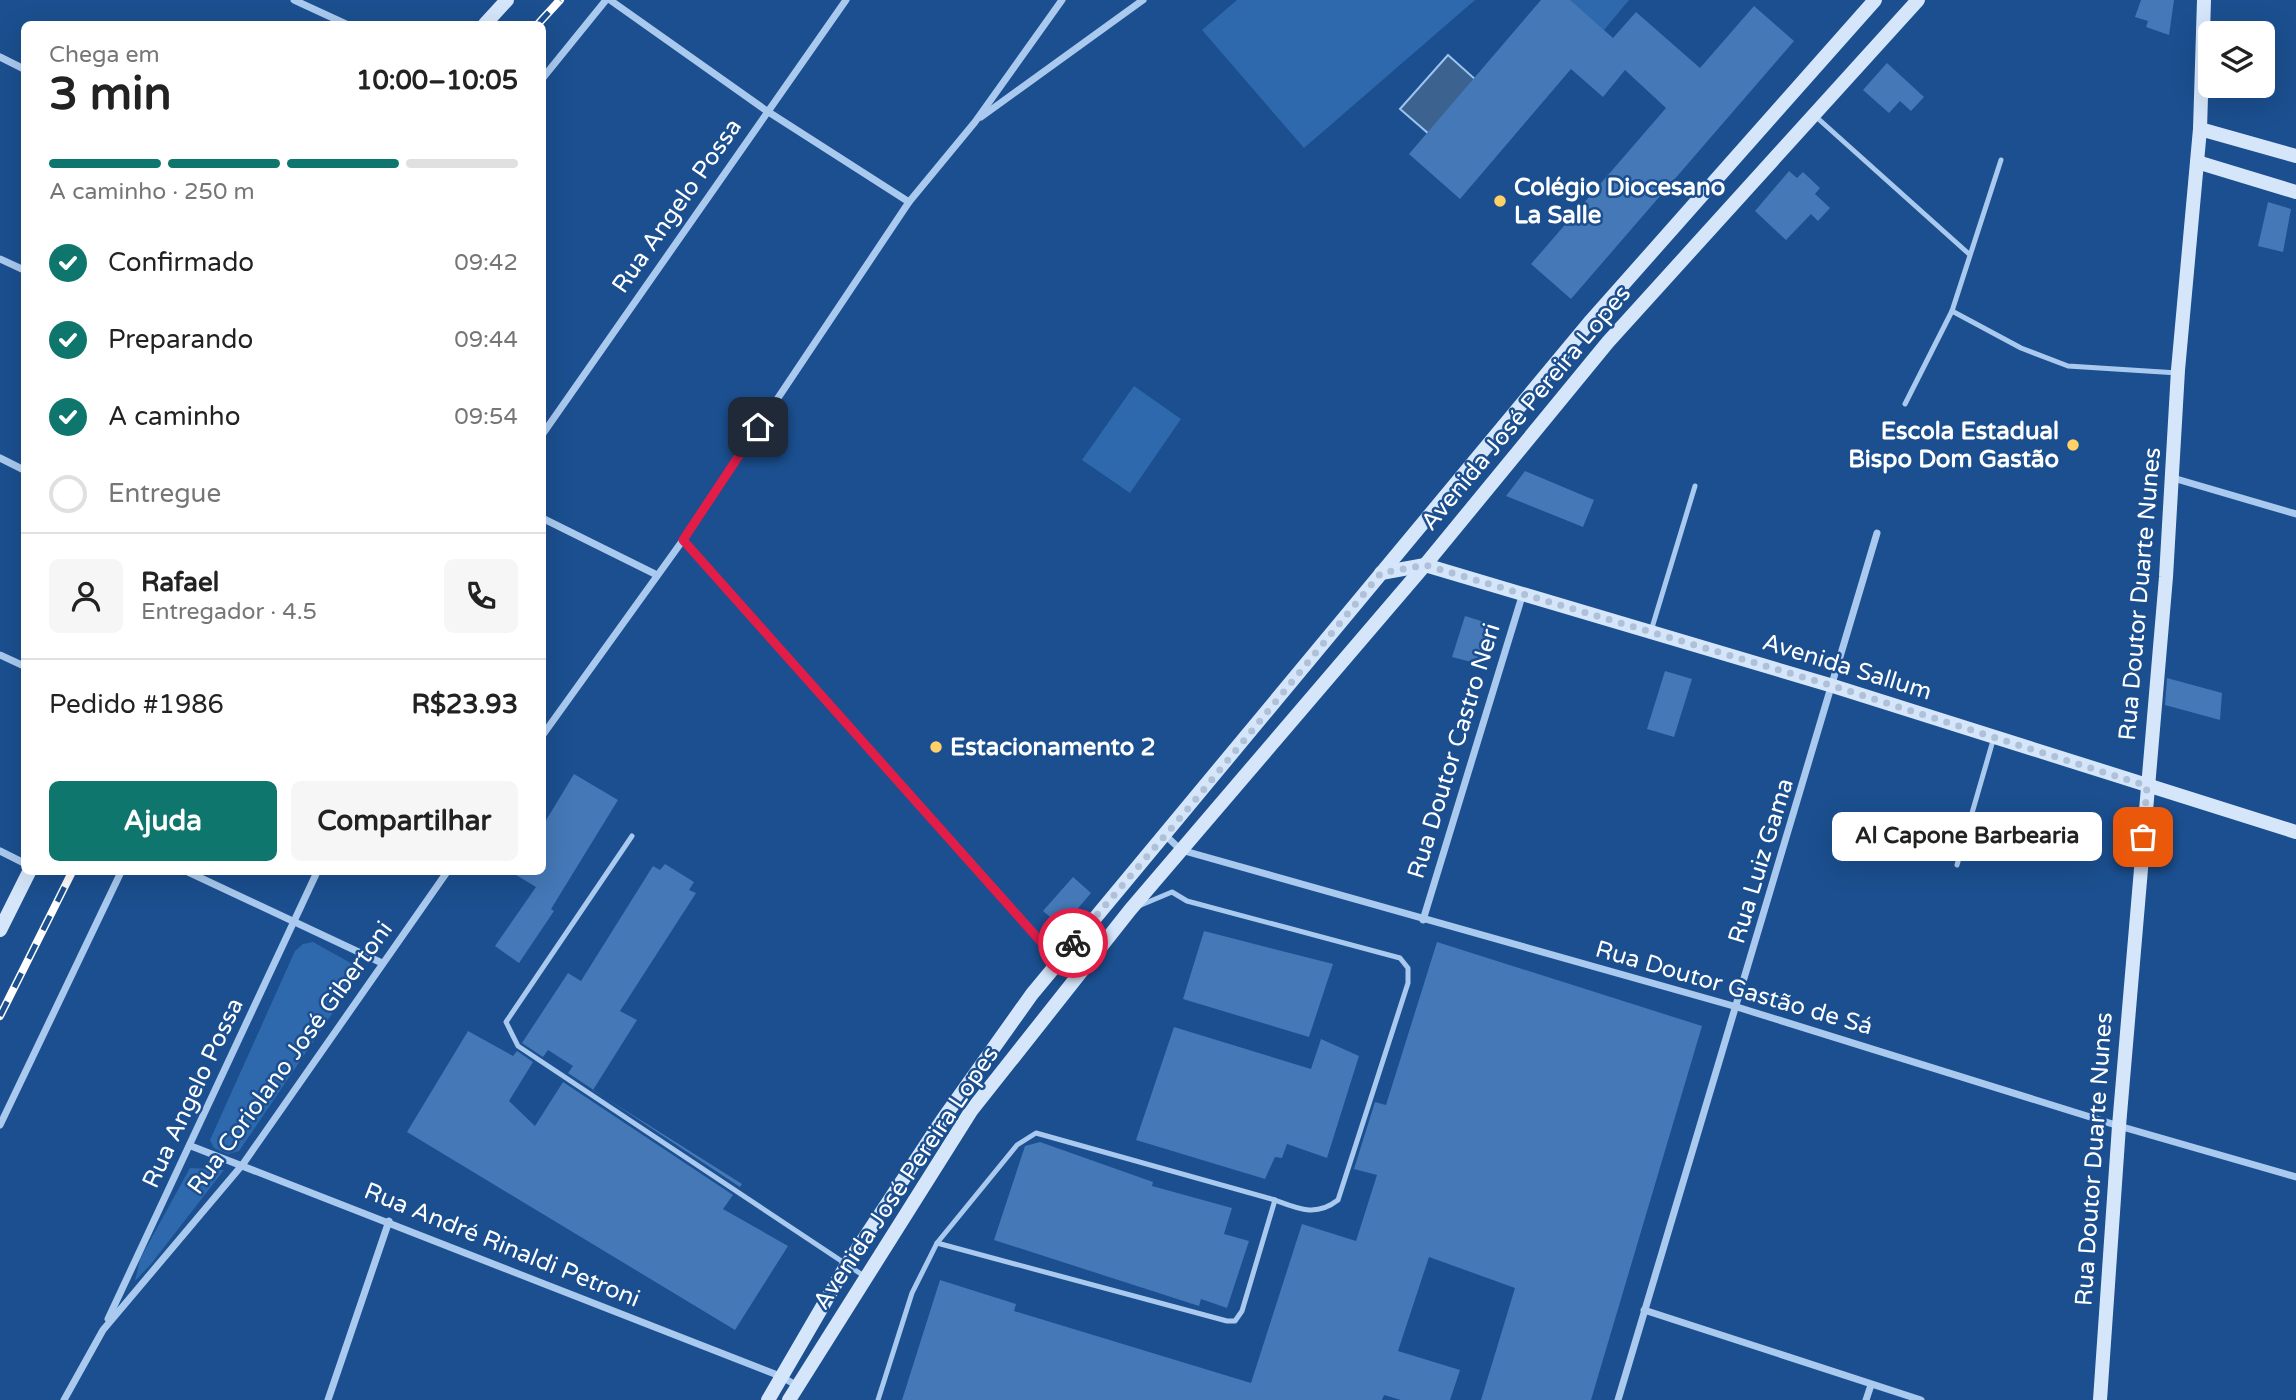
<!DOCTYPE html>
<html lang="pt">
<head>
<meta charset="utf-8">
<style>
	:root { --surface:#fff; --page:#f6f6f6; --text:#222; --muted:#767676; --line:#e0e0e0; --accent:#0f766e }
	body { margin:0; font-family:"Varela Round",sans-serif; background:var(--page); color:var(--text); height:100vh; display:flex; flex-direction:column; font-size:26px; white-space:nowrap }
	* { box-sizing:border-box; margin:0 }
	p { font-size:23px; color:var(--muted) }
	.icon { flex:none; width:38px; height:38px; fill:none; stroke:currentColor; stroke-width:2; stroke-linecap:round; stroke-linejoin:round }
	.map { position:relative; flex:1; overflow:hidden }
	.drawer { position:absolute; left:21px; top:21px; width:525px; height:854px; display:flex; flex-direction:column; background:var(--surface); border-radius:10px; box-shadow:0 7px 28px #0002 }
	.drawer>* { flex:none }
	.fabs { position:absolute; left:2198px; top:21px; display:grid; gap:14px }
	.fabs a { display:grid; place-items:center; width:77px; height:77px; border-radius:10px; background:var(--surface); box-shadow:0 7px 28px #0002; font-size:35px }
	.pin { position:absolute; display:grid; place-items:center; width:60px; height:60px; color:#fff; margin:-30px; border-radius:14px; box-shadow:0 4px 10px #0006 }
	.courier { position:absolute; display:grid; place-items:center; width:70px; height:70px; margin:-35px; border:5px solid #e11d48; border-radius:50%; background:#fff; color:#222; box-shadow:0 2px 9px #0007 }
	.bubble { position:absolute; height:49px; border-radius:10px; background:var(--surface); box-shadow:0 7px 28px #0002; font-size:23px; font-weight:800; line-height:49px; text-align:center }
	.summary em { font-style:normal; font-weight:800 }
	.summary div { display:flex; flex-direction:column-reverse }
	.summary { display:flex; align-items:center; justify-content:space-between; height:119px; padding:0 28px }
	h1 { font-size:46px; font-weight:800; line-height:52px }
	.bar { display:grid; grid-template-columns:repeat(4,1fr); gap:10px 7px; align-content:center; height:84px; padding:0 28px }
	.bar i { height:9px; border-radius:5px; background:var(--line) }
	.bar .on { background:var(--accent) }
	.bar p { grid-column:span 4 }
	.line { display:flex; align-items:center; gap:18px; padding:0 28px; border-top:2px solid var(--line) }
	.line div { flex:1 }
	.round { display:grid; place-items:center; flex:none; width:74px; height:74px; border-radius:10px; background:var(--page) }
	ol { padding:0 28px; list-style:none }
	li { display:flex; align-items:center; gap:21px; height:77px }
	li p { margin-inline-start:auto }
	li .icon { padding:7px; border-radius:50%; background:var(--accent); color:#fff; stroke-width:4 }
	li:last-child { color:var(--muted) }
	li i { width:38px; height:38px; border:4px solid var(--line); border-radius:50% }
	.action { display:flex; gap:14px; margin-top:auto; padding:14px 28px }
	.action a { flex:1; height:80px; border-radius:10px; background:var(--accent); color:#fff; font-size:28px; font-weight:800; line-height:80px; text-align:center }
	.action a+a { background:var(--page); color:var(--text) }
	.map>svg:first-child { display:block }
	.green { fill:#2e69ad }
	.water { fill:#3c6290; stroke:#9cc4f0; stroke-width:2 }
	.building { fill:#4478b7 }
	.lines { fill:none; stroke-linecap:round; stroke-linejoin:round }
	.lane { stroke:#a9c9ee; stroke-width:5 }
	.street { stroke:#a9c9ee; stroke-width:7 }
	.secondary { stroke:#d6e6fa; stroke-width:14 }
	.rail-casing { stroke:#fff; stroke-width:8 }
	.rail { stroke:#1b4f8f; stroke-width:5; stroke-dasharray:16; stroke-linecap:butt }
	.done { stroke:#afc1d8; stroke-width:7; stroke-dasharray:0 12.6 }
	.route { stroke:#e11d48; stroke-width:9 }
	.poi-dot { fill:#ffd166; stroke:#1b4f8f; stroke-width:2.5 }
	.labels { text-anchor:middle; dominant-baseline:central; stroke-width:5; stroke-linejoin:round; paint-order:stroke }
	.poi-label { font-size:24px; font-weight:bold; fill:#fff; stroke:#1b4f8f; text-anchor:start }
	.street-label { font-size:24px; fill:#fff; stroke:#1b4f8f }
</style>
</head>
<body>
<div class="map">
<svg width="2296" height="1400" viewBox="0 0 2296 1400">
	<rect width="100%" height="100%" fill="#1b4f8f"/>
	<g class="green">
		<path d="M1237 0H1475L1304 148 1202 30Z"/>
		<path d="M1565 0H1629L1604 30Z"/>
		<path d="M1134 386 1181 419 1130 493 1082 460Z"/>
		<path d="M313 942 356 966 359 974 239 1151 228 1154 214 1148 210 1140 295 951 303 944Z"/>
		<path d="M190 1168 224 1170 151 1264 135 1281 140 1259Z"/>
	</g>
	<path class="water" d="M1448 55 1476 80 1429 134 1400 109Z"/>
	<g class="building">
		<path d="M1541 0H1570L1613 38 1636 12 1700 68 1754 6 1794 41 1571 299 1531 264 1666 108 1625 70 1603 97 1571 69 1460 199 1409 154Z"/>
		<path d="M2141 0H2174L2169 35 2146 27 2148 21 2135 17Z"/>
		<path d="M1887 63 1924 97 1911 111 1900 101 1889 113 1863 90Z"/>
		<path d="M1789 171 1797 178 1803 172 1820 188 1815 194 1830 208 1818 221 1811 214 1786 240 1755 211Z"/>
		<path d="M2268 202 2291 209 2283 252 2258 246Z"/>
		<path d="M1525 471 1594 500 1583 527 1506 496Z"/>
		<path d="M1465 616 1491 624 1479 664 1452 657Z"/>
		<path d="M1665 671 1692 679 1674 737 1647 729Z"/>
		<path d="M2167 678 2222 693 2220 720 2165 705Z"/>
		<path d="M574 774 618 800 551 909 554 911 519 963 495 946 536 887 511 872H542V827Z"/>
		<path d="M665 864 694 882 689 890 696 893 620 1011 637 1020 593 1090 742 1184 740 1187 568 1073 573 1066 548 1050 543 1057 522 1043 568 973 581 981 653 866 660 870Z"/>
		<path d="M1073 877 1091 893 1062 927 1043 911Z"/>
		<path d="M1204 931 1333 964 1309 1037 1183 999Z"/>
		<path d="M1437 942 1702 1026 1591 1400H1481L1515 1288 1429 1257 1398 1351 1460 1370 1450 1400H1401L1384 1395 1382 1400H902L940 1280 1016 1304 1014 1311 1251 1383 1302 1224 1356 1241 1377 1175 1354 1169 1375 1102 1386 1105Z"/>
		<path d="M1174 1027 1311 1069 1321 1039 1359 1056 1327 1158 1287 1144 1282 1158 1275 1157 1265 1179 1136 1140Z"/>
		<path d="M468 1031 513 1056 517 1051 533 1062 509 1101 535 1126 563 1082 733 1195 723 1209 788 1246 735 1330 407 1132Z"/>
		<path d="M1040 1142 1153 1182 1152 1186 1232 1208 1224 1234 1249 1241 1227 1308 1201 1299 1199 1306 994 1240 1025 1146Z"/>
	</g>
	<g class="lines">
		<g class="lane">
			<path d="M1814 115 1969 254"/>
			<path d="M1952 311 2021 348 2068 366 2178 373"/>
			<path d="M1905 404 1952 311 2001 160"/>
			<path d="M1651 631 1695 486"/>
			<path d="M632 836 506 1022 518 1046 864 1276"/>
			<path d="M1957 865 1994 737"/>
			<path d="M937 1243 1227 1321H1235L1242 1311 1275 1200"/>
			<path d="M878 1400 912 1293 937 1243 1017 1145 1036 1133 1275 1200C1299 1209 1316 1217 1338 1200L1408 983V968L1400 958 1187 901 1172 892 1141 905"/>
		</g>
		<g class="street">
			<path d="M294 0 346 24"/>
			<path d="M610 0 767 111 909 202"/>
			<path d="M0 57 24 69"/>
			<path d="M542 79 606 0"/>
			<path d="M981 117 1143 0"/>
			<path d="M0 259 24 270"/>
			<path d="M542 435 846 0"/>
			<path d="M0 458 24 470"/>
			<path d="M2173 478 2296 514"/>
			<path d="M542 518 657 575"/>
			<path d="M683 540 1074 978"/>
			<path d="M0 655 24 666"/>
			<path d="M542 736 683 540 909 202 975 122 1062 0"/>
			<path d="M1165 835 1181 850 1737 1007 2119 1126 2296 1177"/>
			<path d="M0 851 24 863"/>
			<path d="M188 872 382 963"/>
			<path d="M1423 920 1523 593"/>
			<path d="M0 1125 121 872"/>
			<path d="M191 1146 780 1376 796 1385"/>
			<path d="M1644 1310 1921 1400"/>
			<path d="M108 1319 317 872"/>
			<path d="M64 1400 103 1330 243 1164 447 872"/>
			<path d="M328 1400 389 1221"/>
			<path d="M1618 1400 1877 533"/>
			<path d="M1866 1400 1871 1385"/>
		</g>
		<g class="secondary">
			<path d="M485 24 507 0"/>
			<path d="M2200 129 2296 156"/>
			<path d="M2197 162 2296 192"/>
			<path d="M1381 573 1425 565 1833 686 2296 832"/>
			<path d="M0 930 29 872"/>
			<path d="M768 1400 846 1266 943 1119 1032 994 1589 323 1875 0"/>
			<path d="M789 1400 971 1111 1130 910 1425 565 1608 342 1918 0"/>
			<path d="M2100 1400 2119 1126 2166 577 2178 370 2200 129 2204 0"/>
		</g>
		<g class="rail-casing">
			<g id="rail">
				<path d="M538 24 560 0"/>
				<path d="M0 1016 72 872"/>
			</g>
		</g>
		<use href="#rail" class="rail"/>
	</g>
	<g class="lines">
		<path class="done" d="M1073 943 1192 804 1381 573 1425 565 1833 686 2147 786 2143 837"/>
		<path class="route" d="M758 427 683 540 1058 961 1073 943"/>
	</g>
	<g class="poi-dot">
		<circle cx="1500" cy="201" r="7"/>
		<circle cx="2073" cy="445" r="7"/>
		<circle cx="936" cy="747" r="7"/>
	</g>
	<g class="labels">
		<g class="poi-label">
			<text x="1514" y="187">Colégio Diocesano<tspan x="1514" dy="28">La Salle</tspan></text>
			<text x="2059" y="431" text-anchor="end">Escola Estadual<tspan x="2059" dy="28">Bispo Dom Gastão</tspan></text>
			<text x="950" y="747">Estacionamento 2</text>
		</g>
		<g class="street-label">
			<text transform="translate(677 206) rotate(-55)">Rua Angelo Possa</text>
			<text transform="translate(1526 408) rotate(-50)">Avenida José Pereira Lopes</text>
			<text transform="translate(2140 594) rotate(-85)">Rua Doutor Duarte Nunes</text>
			<text transform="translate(1847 667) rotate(17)">Avenida Sallum</text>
			<text transform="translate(1454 751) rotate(-73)">Rua Doutor Castro Neri</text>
			<text transform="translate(1761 861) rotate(-73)">Rua Luiz Gama</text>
			<text transform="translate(1734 988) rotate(16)">Rua Doutor Gastão de Sá</text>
			<text transform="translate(290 1058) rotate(-54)">Rua Coriolano José Gibertoni</text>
			<text transform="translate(193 1093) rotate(-65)">Rua Angelo Possa</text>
			<text transform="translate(2094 1159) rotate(-86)">Rua Doutor Duarte Nunes</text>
			<text transform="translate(906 1178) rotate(-56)">Avenida José Pereira Lopes</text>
			<text transform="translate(502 1245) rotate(22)">Rua André Rinaldi Petroni</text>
		</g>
	</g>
</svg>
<div class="fabs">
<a><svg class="icon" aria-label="layers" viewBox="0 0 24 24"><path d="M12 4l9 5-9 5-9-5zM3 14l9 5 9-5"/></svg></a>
</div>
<div class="pin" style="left:2143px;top:837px;background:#ea580c"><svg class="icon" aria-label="bag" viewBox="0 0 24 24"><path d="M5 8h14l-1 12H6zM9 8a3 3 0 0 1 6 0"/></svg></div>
<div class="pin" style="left:758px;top:427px;background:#1f2937"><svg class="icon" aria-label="home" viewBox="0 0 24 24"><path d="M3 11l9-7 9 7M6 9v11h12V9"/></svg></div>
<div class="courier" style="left:1073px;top:943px"><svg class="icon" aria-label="bike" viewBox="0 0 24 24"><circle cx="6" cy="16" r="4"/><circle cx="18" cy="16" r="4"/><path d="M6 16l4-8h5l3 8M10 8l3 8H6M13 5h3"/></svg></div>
<div class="bubble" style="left:1832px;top:812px;width:270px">Al Capone Barbearia</div>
<section class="drawer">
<div class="summary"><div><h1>3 min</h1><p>Chega em</p></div><em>10:00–10:05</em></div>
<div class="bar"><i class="on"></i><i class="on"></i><i class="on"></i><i></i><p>A caminho · 250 m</p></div>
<ol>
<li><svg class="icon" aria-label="check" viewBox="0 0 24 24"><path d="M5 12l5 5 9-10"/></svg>Confirmado<p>09:42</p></li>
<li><svg class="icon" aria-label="check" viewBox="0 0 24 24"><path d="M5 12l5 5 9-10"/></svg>Preparando<p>09:44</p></li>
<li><svg class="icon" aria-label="check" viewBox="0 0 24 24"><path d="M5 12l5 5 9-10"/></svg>A caminho<p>09:54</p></li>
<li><i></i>Entregue</li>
</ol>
<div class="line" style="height:126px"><a class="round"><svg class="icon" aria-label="person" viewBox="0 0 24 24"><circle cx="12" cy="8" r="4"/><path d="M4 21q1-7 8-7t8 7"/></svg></a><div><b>Rafael</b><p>Entregador · 4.5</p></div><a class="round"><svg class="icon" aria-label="phone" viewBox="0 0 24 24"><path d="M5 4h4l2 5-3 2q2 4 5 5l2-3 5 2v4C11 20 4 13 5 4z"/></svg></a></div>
<div class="line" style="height:91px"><div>Pedido #1986</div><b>R$23.93</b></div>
<div class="action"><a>Ajuda</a><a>Compartilhar</a></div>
</section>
</div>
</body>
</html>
